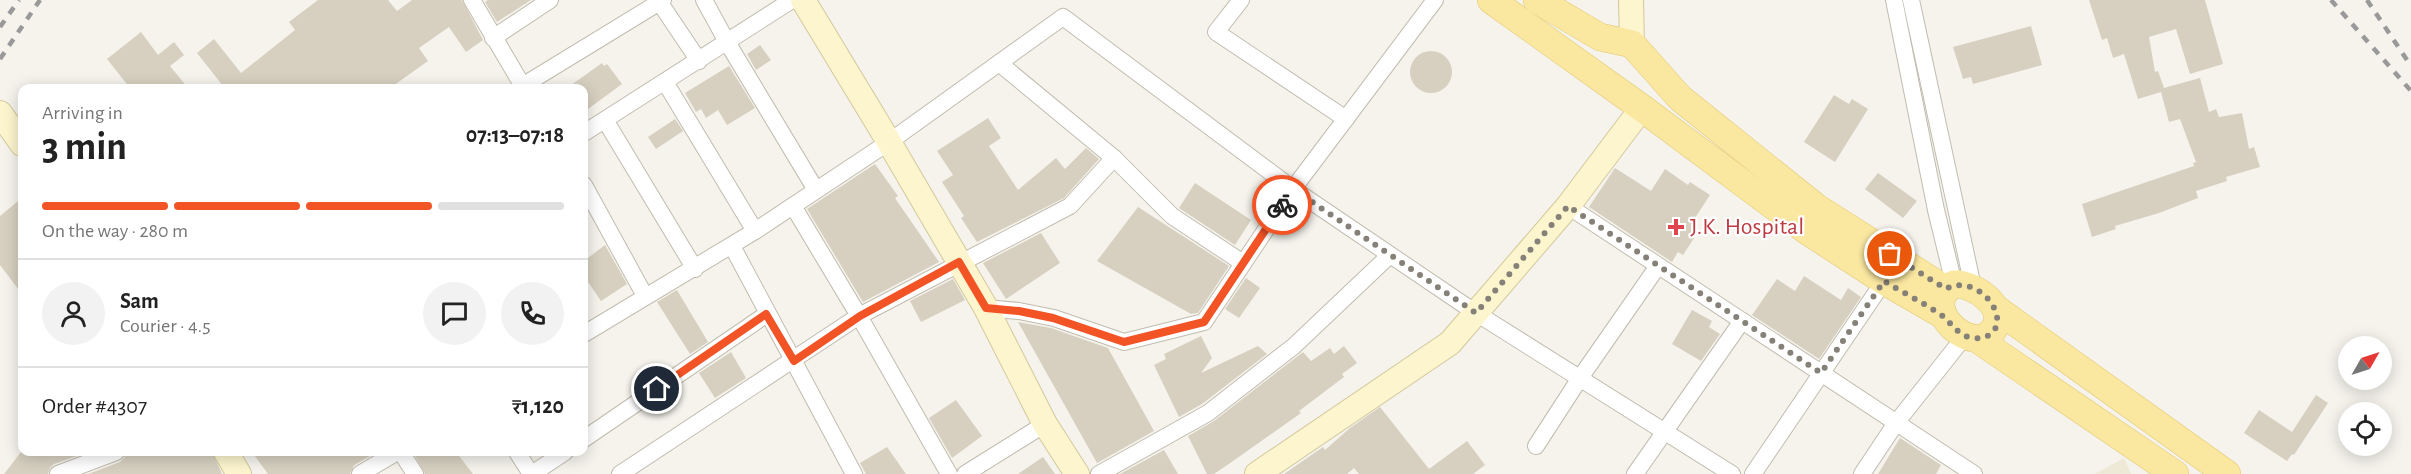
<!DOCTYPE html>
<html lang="en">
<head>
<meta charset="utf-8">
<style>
	:root { --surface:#fff; --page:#f2f2f2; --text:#222; --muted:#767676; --line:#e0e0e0; --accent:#f25426 }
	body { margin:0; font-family:"Alegreya Sans",sans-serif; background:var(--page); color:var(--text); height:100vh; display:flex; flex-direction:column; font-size:22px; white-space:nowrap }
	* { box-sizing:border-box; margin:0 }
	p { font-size:20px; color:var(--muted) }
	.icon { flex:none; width:33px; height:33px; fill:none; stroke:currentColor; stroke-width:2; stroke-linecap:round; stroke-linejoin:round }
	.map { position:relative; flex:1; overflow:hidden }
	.drawer { position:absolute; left:18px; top:84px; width:570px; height:372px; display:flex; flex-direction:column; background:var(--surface); border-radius:12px; box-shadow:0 3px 15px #0003 }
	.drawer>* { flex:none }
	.needle { width:39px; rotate:51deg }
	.controls { position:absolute; left:2338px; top:336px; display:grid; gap:12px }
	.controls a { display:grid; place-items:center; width:54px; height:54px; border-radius:50%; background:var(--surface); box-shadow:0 3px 15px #0003; font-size:30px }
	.pin { position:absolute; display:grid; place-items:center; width:51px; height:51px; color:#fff; margin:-26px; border:3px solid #fff; border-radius:50%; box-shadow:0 2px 6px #0007 }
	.courier { position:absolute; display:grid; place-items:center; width:60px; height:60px; margin:-30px; border:4px solid #f25426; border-radius:50%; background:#fff; color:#222; box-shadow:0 2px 8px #0007 }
	.headline em { font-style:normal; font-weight:700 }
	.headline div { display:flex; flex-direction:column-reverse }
	.headline { display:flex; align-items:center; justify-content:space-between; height:102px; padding:0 24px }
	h1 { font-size:39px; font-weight:700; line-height:45px }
	.bar { display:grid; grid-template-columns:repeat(4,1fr); gap:9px 6px; align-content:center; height:72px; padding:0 24px }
	.bar i { height:8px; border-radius:4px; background:var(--line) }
	.bar .active { background:var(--accent) }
	.bar p { grid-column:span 4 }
	.line { display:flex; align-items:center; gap:15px; padding:0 24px; border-top:2px solid var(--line) }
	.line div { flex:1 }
	.round { display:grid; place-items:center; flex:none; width:63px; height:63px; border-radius:32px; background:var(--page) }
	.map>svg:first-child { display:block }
	.education { fill:#eee9d6 }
	.building { fill:#d7d0c1 }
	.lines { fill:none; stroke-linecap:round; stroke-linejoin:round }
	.street-casing { stroke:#c1bcae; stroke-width:18 }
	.secondary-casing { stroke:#d3c89d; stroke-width:26 }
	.primary-casing { stroke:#e0c76f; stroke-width:28 }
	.street { stroke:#fff; stroke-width:16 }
	.secondary { stroke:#fdf5ce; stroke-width:24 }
	.primary { stroke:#fae7a0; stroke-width:27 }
	.rail { stroke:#999; stroke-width:4.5; stroke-dasharray:8 8; stroke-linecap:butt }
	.done { stroke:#868178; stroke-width:6; stroke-dasharray:0 10.8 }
	.route { stroke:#f25426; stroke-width:8 }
	.health-dot { fill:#e0444e; stroke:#fff; stroke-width:2 }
	.labels { text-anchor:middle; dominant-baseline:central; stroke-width:4.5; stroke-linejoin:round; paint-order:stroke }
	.health-label { font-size:24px; fill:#be3a42; stroke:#fff; text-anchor:start }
</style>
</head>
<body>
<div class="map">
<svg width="2411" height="474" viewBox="0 0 2411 474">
	<rect width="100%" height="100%" fill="#f5f3ec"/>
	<path class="education" d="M2124 458 2131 474H2095Z"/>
	<g class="building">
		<path d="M318 0H388L397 11 412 0H462L483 40 466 52 449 27 419 48 428 61 390 88H220L223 86 197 53 214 39 241 73 295 30 289 22Z"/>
		<path d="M488 0H531L497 22 485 2Z"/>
		<path d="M2089 0H2205L2223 64 2190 74 2176 29 2149 37 2155 72 2158 71 2164 88 2200 78 2209 112 2216 109 2219 117 2242 113 2249 149 2254 147 2260 167 2226 177 2227 181 2196 191 2198 198 2159 213 2115 226 2116 229 2092 237 2082 204 2194 166 2193 163 2196 162 2180 119 2169 122 2161 92 2138 99 2124 54 2113 58 2107 38 2102 40Z"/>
		<path d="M2031 26 2042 65 1973 84 1971 77 1963 79 1953 47Z"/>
		<path d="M141 32 158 55 174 42 184 55 170 66 188 88H130L107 59Z"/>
		<path d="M760 45 771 60 756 70 747 54Z"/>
		<circle cx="1431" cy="72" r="21"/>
		<path d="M602 63 604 66 607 64 622 84 584 112V88H567Z"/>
		<path d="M729 66 755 108 727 125 718 110 706 118 701 109 696 112 685 93Z"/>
		<path d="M1834 95 1849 104 1852 99 1868 109 1835 162 1804 142Z"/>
		<path d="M988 118 1001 138 989 146 1018 190 1056 158 1065 169 1086 148 1099 159 1064 198 977 242 961 218 964 216 942 182 953 175 937 151Z"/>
		<path d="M675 119 683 131 656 149 648 137Z"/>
		<path d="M875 164 898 196 895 198 939 262 863 302 807 209Z"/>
		<path d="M1615 168 1651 191 1665 169 1688 185 1690 182 1710 195 1693 221 1697 224 1691 233 1696 235 1683 255 1678 252 1672 262 1589 207Z"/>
		<path d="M1878 173 1917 201 1903 218 1865 189Z"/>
		<path d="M1195 183 1251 220 1235 245 1179 208Z"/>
		<path d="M22 198V294L0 265V216Z"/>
		<path d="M1138 207 1229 266 1198 313 1191 314 1097 261Z"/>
		<path d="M1041 233 1060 263 1006 299 983 263Z"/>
		<path d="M605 245 627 284 601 301 584 276V261Z"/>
		<path d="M1804 276 1841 300 1848 288 1861 297 1819 359 1752 315 1777 279 1795 291Z"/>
		<path d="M1246 278 1260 288 1239 318 1225 309Z"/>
		<path d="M953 279 965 300 921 322 910 301Z"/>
		<path d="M677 290 708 342 690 354 657 302Z"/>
		<path d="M1692 310 1712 321 1709 327 1720 334 1701 361 1672 344Z"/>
		<path d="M1018 322 1051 328 1108 348 1154 431 1097 463Z"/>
		<path d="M1201 336 1212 358 1201 373 1258 346 1267 354 1202 404 1179 417 1154 365 1166 359 1164 354Z"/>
		<path d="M1344 346 1357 363 1342 374 1344 377 1299 411 1301 413 1233 461 1214 474H1207L1188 436 1214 421 1303 352 1311 361 1330 348 1334 354Z"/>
		<path d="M731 352 746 378 715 398 699 373Z"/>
		<path d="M2316 395 2328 403 2294 455 2292 454 2287 461 2244 433 2259 410 2292 432Z"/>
		<path d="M956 400 982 436 952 458 929 418Z"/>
		<path d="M1380 407 1429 469 1467 441 1485 465 1473 474H1359L1354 468 1347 474H1284L1323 447 1325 450 1350 428Z"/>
		<path d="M1900 438 1941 465 1936 474H1878Z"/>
		<path d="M887 447 906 474H866L860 463Z"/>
		<path d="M1164 450 1178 474H1120Z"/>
		<path d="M21 452H88L54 464 50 468 48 474H4Z"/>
		<path d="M126 452H212L222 474H88L120 462 124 458Z"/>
		<path d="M252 452H377L354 465 350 474H268Z"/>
		<path d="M413 452H456L473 474H425Z"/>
		<path d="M1043 457 1055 474H1018Z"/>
	</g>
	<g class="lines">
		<g class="street-casing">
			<g id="street">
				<path d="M472 0 524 88"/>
				<path d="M658 0 699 61"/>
				<path d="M704 0 727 42 816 190"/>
				<path d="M1241 0 1216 32 1346 119"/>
				<path d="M1894 0 1936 210 1954 284"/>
				<path d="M1911 0 1973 287"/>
				<path d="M493 38 550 0"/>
				<path d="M999 63 1114 158 1172 216 1243 263"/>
				<path d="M665 82 755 231"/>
				<path d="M519 88 663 0"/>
				<path d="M605 120 695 269"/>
				<path d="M584 133 792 0"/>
				<path d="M584 185 645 296"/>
				<path d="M793 206 859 316 949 474"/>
				<path d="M1568 206 1974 474"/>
				<path d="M732 246 854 474"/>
				<path d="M986 308 1019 311 1054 318 1124 342 1204 322 1293 189 1435 0"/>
				<path d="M584 334 755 231 889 142 1063 17 1293 189 1476 313 1732 474"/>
				<path d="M584 439 767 314"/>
				<path d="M1536 446 1580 378 1658 266"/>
				<path d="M401 452 415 474"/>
				<path d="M517 452 531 474"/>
				<path d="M58 474 116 452"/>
				<path d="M360 474 397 452"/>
				<path d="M532 474 565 452"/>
				<path d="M620 474 859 316 1070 206 1114 158"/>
				<path d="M965 474 1045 424"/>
				<path d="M1099 474 1208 413 1294 346 1390 255"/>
				<path d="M1635 474 1742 321"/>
				<path d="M1753 474 1884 281"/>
				<path d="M1862 474 1896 423 1965 336"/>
			</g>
		</g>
		<g class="secondary-casing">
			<g id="secondary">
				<path d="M803 0 889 142 986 308 1045 424 1077 474"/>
				<path d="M1631 0 1632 44"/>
				<path d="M0 113 22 144"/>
				<path d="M226 452 239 474"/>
				<path d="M1257 474 1450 343 1568 206 1642 108"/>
			</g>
		</g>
		<g class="primary-casing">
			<g id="primary">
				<path d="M1491 0 1642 108 1807 231 1884 281 1943 315"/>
				<path d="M1537 0 1600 37 1632 44 1680 98 1816 207 1945 289"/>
				<path d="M1954 284C1973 283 2007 306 1995 327 1977 362 1914 307 1954 284Z"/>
				<path d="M1995 308 2227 474"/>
				<path d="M1977 339 2175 474"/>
			</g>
		</g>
		<use href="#street" class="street"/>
		<use href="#secondary" class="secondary"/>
		<use href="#primary" class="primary"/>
		<g class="rail">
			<path d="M2331 0 2411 91"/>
			<path d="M2367 0 2411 66"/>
			<path d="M0 27 19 0"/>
			<path d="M0 59 40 0"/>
		</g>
	</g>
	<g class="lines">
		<path class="done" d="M1282 205 1293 189 1476 313 1568 206 1821 373 1884 281C1902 292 1922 302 1940 314 1949 320 1954 330 1964 335 1969 338 1976 339 1982 338 2020 327 1979 270 1946 289L1890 254"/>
		<path class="route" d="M657 389 766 314 794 361 860 316 959 262 986 308 1019 311 1053 318 1124 342 1204 322 1282 205"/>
	</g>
	<path class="health-dot" d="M1673 218h6v6h6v6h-6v6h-6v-6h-6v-6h6z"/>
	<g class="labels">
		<g class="health-label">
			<text x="1690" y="227">J.K. Hospital</text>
		</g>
	</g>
</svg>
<div class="controls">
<a><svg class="needle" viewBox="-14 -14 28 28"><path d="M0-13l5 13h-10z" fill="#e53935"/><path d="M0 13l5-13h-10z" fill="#767676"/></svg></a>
<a><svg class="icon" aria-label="locate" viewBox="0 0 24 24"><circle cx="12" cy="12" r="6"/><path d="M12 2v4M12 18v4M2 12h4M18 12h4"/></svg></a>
</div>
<div class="pin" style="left:1890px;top:254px;background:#ea580c"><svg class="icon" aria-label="bag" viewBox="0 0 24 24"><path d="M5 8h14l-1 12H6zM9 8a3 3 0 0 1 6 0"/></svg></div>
<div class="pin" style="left:657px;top:389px;background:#1f2937"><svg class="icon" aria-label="home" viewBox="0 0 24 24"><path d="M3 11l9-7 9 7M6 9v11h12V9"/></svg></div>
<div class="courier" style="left:1282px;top:205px"><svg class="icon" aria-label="bike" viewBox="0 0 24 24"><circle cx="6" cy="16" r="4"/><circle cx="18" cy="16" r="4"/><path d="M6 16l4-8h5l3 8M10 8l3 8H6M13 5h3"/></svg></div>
<section class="drawer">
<div class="headline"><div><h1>3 min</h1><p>Arriving in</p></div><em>07:13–07:18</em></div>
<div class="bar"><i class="active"></i><i class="active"></i><i class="active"></i><i></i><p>On the way · 280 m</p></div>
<div class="line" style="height:108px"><a class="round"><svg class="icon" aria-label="person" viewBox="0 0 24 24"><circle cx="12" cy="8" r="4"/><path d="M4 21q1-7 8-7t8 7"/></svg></a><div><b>Sam</b><p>Courier · 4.5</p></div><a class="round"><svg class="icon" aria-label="chat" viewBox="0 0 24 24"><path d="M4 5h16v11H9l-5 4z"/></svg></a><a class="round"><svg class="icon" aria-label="phone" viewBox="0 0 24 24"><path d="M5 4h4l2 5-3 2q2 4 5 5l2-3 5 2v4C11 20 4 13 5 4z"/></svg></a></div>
<div class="line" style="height:78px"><div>Order #4307</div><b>₹1,120</b></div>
</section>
</div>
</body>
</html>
